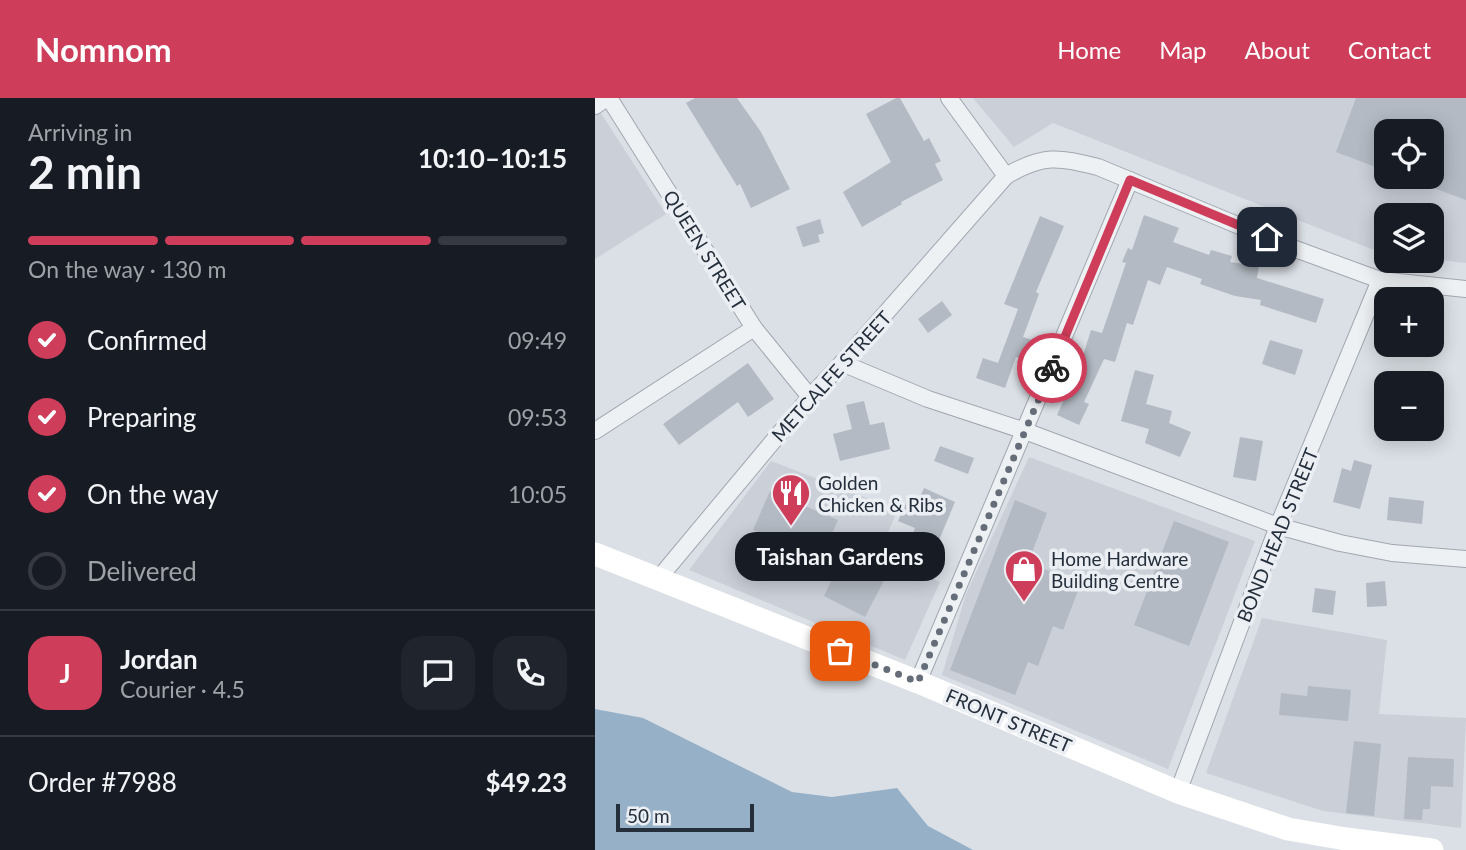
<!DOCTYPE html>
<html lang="en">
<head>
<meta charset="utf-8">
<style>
	:root { --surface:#171b24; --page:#20242c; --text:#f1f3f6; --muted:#9ea1a6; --line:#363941; --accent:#ce3d5a }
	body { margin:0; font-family:Lato,sans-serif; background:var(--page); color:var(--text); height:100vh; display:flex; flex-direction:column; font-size:26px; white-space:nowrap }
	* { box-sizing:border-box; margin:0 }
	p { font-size:23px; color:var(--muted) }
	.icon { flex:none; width:38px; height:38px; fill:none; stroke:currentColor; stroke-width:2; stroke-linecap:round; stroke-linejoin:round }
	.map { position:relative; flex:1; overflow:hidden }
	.sheet { display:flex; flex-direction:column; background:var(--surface); width:595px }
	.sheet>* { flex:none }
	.controls { position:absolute; left:779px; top:21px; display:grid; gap:14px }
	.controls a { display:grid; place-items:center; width:70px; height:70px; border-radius:14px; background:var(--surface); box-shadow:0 4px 18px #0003; font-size:35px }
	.scale { position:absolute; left:21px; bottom:18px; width:138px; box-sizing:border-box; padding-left:7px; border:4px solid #252f3c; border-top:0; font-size:19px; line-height:24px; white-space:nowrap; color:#252f3c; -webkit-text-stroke:5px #ebeff4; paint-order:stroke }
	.pin { position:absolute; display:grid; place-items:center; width:60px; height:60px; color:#fff; margin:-30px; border-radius:14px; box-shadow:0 4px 10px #0006 }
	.courier { position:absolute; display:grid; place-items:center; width:70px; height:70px; margin:-35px; border:5px solid #ce3d5a; border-radius:50%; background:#fff; color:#222; box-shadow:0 2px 9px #0007 }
	.bubble { position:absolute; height:49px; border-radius:21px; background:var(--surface); box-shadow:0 4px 18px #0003; font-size:23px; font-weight:700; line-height:49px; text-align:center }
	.headline em { font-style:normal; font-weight:700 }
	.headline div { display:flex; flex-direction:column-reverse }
	.headline { display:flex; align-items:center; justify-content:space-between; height:119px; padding:0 28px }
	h1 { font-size:46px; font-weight:700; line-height:52px }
	.bar { display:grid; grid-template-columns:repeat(4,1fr); gap:10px 7px; align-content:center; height:84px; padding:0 28px }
	.bar i { height:9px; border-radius:5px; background:var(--line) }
	.bar .current { background:var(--accent) }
	.bar p { grid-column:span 4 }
	.line { display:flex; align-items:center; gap:18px; padding:0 28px; border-top:2px solid var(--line) }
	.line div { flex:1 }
	.round { display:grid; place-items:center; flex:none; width:74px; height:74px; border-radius:21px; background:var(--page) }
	ol { padding:0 28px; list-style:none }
	li { display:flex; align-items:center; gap:21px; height:77px }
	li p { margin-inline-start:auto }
	li .icon { padding:7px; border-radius:50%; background:var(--accent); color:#fff; stroke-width:4 }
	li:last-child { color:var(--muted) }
	li i { width:38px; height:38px; border:4px solid var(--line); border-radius:50% }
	header { display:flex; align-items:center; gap:42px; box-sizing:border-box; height:98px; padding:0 35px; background:var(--accent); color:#fff }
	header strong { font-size:33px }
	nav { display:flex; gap:38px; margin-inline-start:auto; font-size:24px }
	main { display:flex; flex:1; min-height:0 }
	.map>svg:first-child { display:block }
	.built { fill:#cacfd8; fill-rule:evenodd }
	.water { fill:#95b0c7 }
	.building { fill:#b3bac3 }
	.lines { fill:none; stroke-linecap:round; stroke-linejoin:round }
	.minor-casing { stroke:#a1a7b0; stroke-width:18 }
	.minor { stroke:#eef1f4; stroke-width:16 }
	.secondary { stroke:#fff; stroke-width:23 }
	.done { stroke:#656d78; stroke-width:7; stroke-dasharray:0 12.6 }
	.route { stroke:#ce3d5a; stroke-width:9 }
	.labels { text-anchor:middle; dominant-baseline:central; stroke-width:7; stroke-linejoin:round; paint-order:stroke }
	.street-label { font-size:19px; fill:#252f3c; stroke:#ebeff4 }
	.poi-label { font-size:19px; fill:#252f3c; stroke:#ebeff4; text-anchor:start }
</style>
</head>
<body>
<header>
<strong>Nomnom</strong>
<nav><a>Home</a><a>Map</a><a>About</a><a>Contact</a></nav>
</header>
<main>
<section class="sheet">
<div class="headline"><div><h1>2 min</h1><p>Arriving in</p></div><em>10:10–10:15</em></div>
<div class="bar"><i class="current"></i><i class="current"></i><i class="current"></i><i></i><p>On the way · 130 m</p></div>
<ol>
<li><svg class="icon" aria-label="check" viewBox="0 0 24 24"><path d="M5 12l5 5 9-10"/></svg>Confirmed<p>09:49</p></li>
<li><svg class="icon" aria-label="check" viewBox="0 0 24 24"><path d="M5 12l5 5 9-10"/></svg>Preparing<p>09:53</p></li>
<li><svg class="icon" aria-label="check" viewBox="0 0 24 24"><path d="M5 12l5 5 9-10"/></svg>On the way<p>10:05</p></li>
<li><i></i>Delivered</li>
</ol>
<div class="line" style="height:126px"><b class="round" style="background:var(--accent);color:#fff">J</b><div><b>Jordan</b><p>Courier · 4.5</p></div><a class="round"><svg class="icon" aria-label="chat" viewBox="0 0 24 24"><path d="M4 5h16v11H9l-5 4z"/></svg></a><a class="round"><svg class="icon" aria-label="phone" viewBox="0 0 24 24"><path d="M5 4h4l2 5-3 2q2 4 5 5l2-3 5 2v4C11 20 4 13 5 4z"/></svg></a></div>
<div class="line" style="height:91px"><div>Order #7988</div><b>$49.23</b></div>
</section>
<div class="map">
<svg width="871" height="752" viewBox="0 0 871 752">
	<rect width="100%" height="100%" fill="#dbe0e6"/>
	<g class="built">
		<path d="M378 0H871V165L837 161 836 117H791V156H789L458 25 419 49ZM791 33H836V79H791Z"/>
		<path d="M0 6 71 116 0 161Z"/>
		<path d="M434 359 660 443 573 671 347 577 371 496Z"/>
		<path d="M176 363 303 412 283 456 345 484 310 562 94 472Z"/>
		<path d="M667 520 792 542 784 616 871 620 866 730 728 713 611 675Z"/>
	</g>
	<path class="water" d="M0 611 48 620 197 694 237 699 302 690 333 728 378 752H0Z"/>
	<g class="building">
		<path d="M100 0H142L166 34 195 91 156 110 145 86 142 88 91 5Z"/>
		<path d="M301 0H305L329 43 334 40 346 63 340 66 348 82 306 104 307 106 267 129 248 94 296 64 271 16Z"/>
		<path d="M761 0H871V102L836 89V33H791V73L741 54Z"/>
		<path d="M549 117 584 130 578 144 614 157 616 152 637 158 635 164 664 168 662 180 729 201 721 225 665 207 666 202 640 198 605 186 607 181 572 169 565 187 553 182 538 227 532 225 520 264 509 261 489 304 494 306 484 327 462 317 486 264 496 232 507 235 531 165 527 164 533 150 537 152Z"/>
		<path d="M445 118 469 128 441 194 444 196 428 239 440 243 432 263 421 259 410 290 381 280 388 260 403 265 423 211 409 206Z"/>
		<path d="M225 121 229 135 223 137 225 144 208 149 201 129Z"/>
		<path d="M347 203 357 217 333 235 323 221Z"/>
		<path d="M675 242 708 252 700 277 667 266Z"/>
		<path d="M153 265 179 301 153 319 143 304 84 347 68 326Z"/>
		<path d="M540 272 559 277 551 306 577 313 574 325 596 334 585 359 550 345 554 331 526 323Z"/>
		<path d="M269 303 275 327 289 324 295 351 245 363 238 336 257 331 251 307Z"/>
		<path d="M645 339 668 343 661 383 638 379Z"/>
		<path d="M345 348 379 360 373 376 339 363Z"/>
		<path d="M759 362 777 367 765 411 738 404 747 370 756 373Z"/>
		<path d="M329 390 360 404 334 466 310 457 320 430 303 423 313 401 322 405Z"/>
		<path d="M175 393 243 422 236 438 296 469 270 519 229 498 243 469 158 432Z"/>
		<path d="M794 399 829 403 827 426 792 422Z"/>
		<path d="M420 402 452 415 433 465 486 485 468 532 458 528 443 568 433 564 420 597 355 572Z"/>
		<path d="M579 423 634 444 594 548 539 527Z"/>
		<path d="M790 483 792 508 772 509 771 485Z"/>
		<path d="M720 490 741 493 738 517 717 514Z"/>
		<path d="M713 588 756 592 753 623 684 617 686 595 712 598Z"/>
		<path d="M759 643 786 646 779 718 751 715Z"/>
		<path d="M813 659 859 661 858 689 836 688 835 711H828L827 722 809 721Z"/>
	</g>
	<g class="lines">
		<g class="minor-casing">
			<g id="minor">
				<path d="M14 0 159 230 215 299"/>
				<path d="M354 0 411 78"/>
				<path d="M0 8 12 0"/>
				<path d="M247 265 333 301 430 333 683 428 745 445 797 455 871 461"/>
				<path d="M0 333 159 230"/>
				<path d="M64 480 215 299 247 265 411 78C448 56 463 59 503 69L695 149 785 182 871 191"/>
				<path d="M323 584 535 82"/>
				<path d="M583 694 683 428 785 182"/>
			</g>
		</g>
		<use href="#minor" class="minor"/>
		<path class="secondary" d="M0 456 323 584 583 694 693 731 751 741 837 752"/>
	</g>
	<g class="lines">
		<path class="done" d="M245 553 323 584 457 270"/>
		<path class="route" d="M457 270 535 82 672 139"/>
	</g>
	<defs>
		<g id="restaurant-pin" transform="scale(2.0125)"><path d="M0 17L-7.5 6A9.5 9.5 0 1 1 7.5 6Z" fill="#ce3d5a" stroke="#ebeff4"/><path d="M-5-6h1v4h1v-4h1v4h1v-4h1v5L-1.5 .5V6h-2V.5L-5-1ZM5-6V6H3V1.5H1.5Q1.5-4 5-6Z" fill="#fff"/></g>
		<g id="shop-pin" transform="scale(2.0125)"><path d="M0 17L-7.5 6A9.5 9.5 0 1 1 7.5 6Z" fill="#ce3d5a" stroke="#ebeff4"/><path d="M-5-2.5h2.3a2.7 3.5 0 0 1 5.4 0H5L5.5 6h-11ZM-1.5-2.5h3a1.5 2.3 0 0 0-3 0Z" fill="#fff"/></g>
	</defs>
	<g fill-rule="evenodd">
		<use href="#restaurant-pin" x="196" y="395"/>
		<use href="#shop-pin" x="429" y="471"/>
	</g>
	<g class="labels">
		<g class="street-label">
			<text transform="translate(110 152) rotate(58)">QUEEN STREET</text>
			<text transform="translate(236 278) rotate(-48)">METCALFE STREET</text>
			<text transform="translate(682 437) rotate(-68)">BOND HEAD STREET</text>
			<text transform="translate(414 622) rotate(23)">FRONT STREET</text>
		</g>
		<g class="poi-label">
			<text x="223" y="384">Golden<tspan x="223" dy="22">Chicken &amp; Ribs</tspan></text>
			<text x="456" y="460">Home Hardware<tspan x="456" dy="22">Building Centre</tspan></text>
		</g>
	</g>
</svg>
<div class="controls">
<a><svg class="icon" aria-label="locate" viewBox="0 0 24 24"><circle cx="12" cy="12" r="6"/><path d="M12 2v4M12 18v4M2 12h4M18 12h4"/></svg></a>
<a><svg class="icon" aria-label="layers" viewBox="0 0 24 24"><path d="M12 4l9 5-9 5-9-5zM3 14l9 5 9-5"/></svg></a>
<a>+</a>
<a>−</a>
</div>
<div class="scale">50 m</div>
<div class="pin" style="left:245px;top:553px;background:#ea580c"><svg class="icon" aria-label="bag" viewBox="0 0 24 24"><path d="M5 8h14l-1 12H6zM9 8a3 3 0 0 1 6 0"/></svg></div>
<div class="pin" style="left:672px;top:139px;background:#1f2937"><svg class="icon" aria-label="home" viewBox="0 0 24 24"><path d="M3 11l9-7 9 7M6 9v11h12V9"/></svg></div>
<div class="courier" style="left:457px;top:270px"><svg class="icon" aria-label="bike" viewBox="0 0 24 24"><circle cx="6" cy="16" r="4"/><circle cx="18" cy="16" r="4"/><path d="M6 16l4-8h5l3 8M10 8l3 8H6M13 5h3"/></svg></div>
<div class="bubble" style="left:140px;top:434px;width:210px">Taishan Gardens</div>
</div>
</main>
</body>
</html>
